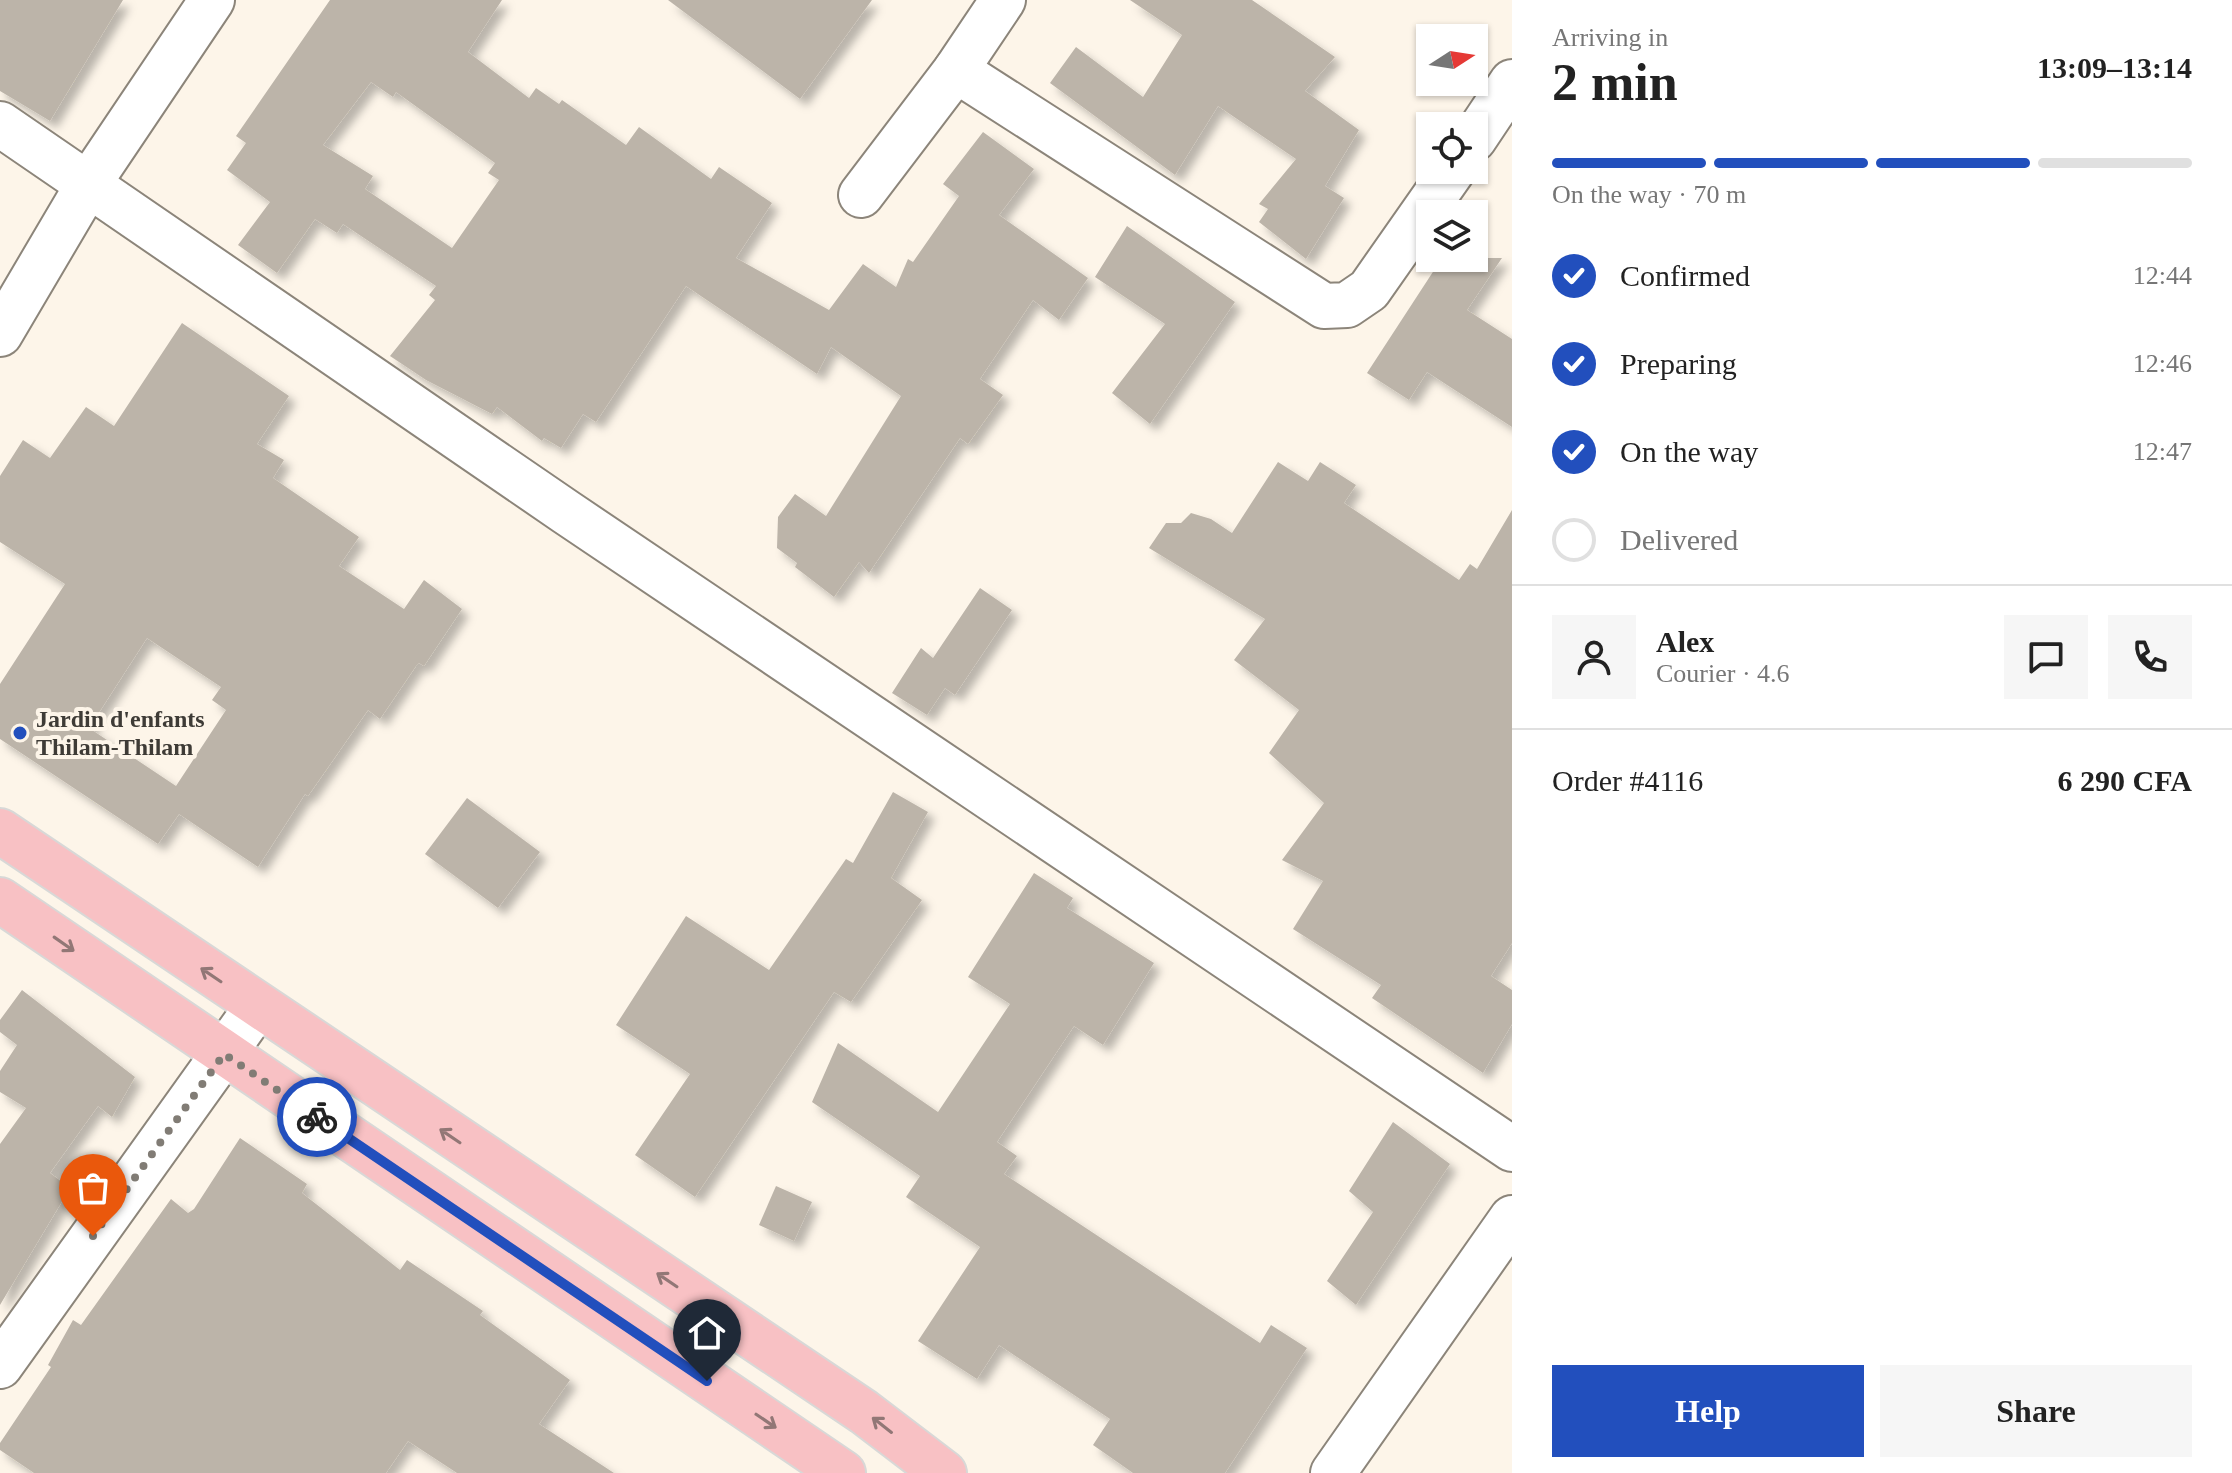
<!DOCTYPE html>
<html lang="en">
<head>
<meta charset="utf-8">
<style>
	:root { --surface:#fff; --page:#f6f6f6; --text:#222; --muted:#767676; --line:#e0e0e0; --accent:#224fbd }
	body { margin:0; font-family:Georgia,serif; background:var(--page); color:var(--text); height:100vh; display:flex; flex-direction:column; font-size:30px; white-space:nowrap }
	* { box-sizing:border-box; margin:0 }
	p { font-size:26px; color:var(--muted) }
	.icon { flex:none; width:44px; height:44px; fill:none; stroke:currentColor; stroke-width:2; stroke-linecap:round; stroke-linejoin:round }
	.map { position:relative; flex:1; overflow:hidden }
	.panel { display:flex; flex-direction:column; background:var(--surface); width:720px }
	.panel>* { flex:none }
	.needle { width:52px; rotate:78deg }
	.fabs { position:absolute; left:1416px; top:24px; display:grid; gap:16px }
	.fabs a { display:grid; place-items:center; width:72px; height:72px; border-radius:0px; background:var(--surface); box-shadow:0 2px 6px #0004; font-size:40px }
	.pin { position:absolute; display:grid; place-items:center; width:68px; height:68px; color:#fff; margin:-82px -34px; border-radius:50% 50% 50% 0; rotate:-45deg; box-shadow:0 0 8px #0007 }
	.pin .icon { rotate:45deg }
	.courier { position:absolute; display:grid; place-items:center; width:80px; height:80px; margin:-40px; border:6px solid #224fbd; border-radius:50%; background:#fff; color:#222; box-shadow:0 2px 10px #0007 }
	.head em { font-style:normal; font-weight:700 }
	.head div { display:flex; flex-direction:column-reverse }
	.head { display:flex; align-items:center; justify-content:space-between; height:136px; padding:0 40px }
	h1 { font-size:52px; font-weight:700; line-height:60px }
	.bar { display:grid; grid-template-columns:repeat(4,1fr); gap:12px 8px; align-content:center; height:96px; padding:0 40px }
	.bar i { height:10px; border-radius:6px; background:var(--line) }
	.bar .on { background:var(--accent) }
	.bar p { grid-column:span 4 }
	.line { display:flex; align-items:center; gap:20px; padding:0 40px; border-top:2px solid var(--line) }
	.line div { flex:1 }
	.round { display:grid; place-items:center; flex:none; width:84px; height:84px; border-radius:0px; background:var(--page) }
	ol { padding:0 40px; list-style:none }
	li { display:flex; align-items:center; gap:24px; height:88px }
	li p { margin-inline-start:auto }
	li .icon { padding:8px; border-radius:50%; background:var(--accent); color:#fff; stroke-width:4 }
	li:last-child { color:var(--muted) }
	li i { width:44px; height:44px; border:4px solid var(--line); border-radius:50% }
	.button { display:flex; gap:16px; margin-top:auto; padding:16px 40px }
	.button a { flex:1; height:92px; border-radius:0px; background:var(--accent); color:#fff; font-size:32px; font-weight:700; line-height:92px; text-align:center }
	.button a+a { background:var(--page); color:var(--text) }
	main { display:flex; flex:1; min-height:0 }
	.map>svg:first-child { display:block }
	.building { fill:#bcb4a9; fill-rule:evenodd; filter:url(#shadow) }
	.lines { fill:none; stroke-linecap:round; stroke-linejoin:round }
	.minor-casing { stroke:#8c857a; stroke-width:48 }
	.tertiary-casing { stroke:#8c857a; stroke-width:48 }
	.primary-casing { stroke:#d8d8d7; stroke-width:48 }
	.minor { stroke:#fff; stroke-width:44 }
	.tertiary { stroke:#fff; stroke-width:44 }
	.primary { stroke:#f8c1c4; stroke-width:44 }
	.oneway { stroke:#927776 }
	.done { stroke:#817c75; stroke-width:8; stroke-dasharray:0 14.4 }
	.route { stroke:#224fbd; stroke-width:10 }
	.poi-dot { fill:#224fbd; stroke:#fdf5e9; stroke-width:3 }
	.labels { text-anchor:middle; dominant-baseline:central; stroke-width:8; stroke-linejoin:round; paint-order:stroke }
	.poi-label { font-size:24px; font-weight:bold; fill:#3e3b36; stroke:#fdf5e9; text-anchor:start }
</style>
</head>
<body>
<main>
<div class="map">
<svg width="1512" height="1473" viewBox="0 0 1512 1473">
	<defs>
		<filter id="shadow"><feDropShadow dx="7" dy="7" stdDeviation="4" flood-color="#0004"/></filter>
	</defs>
	<rect width="100%" height="100%" fill="#fdf5e9"/>
	<g class="building">
		<path d="M0 0H123L50 121 0 91Z"/>
		<path d="M330 0H502L468 52 529 98 536 88 559 104 562 100 626 145 639 127 711 179 719 167 772 203 736 258 829 310 863 264 896 287 908 259 913 262 959 196 943 184 983 132 1034 169 999 215 1088 278 1059 320 1033 300 980 379 1003 395 968 444 960 438 869 573 859 562 834 597 795 567 797 563 777 548 778 517 795 494 826 516 901 396 831 347 817 374 686 286 596 422 583 414 561 448 544 438 542 441 497 407 492 414 426 380 390 356 435 300 429 295 436 286 343 224 337 233 315 219 277 273 238 245 270 202 227 170 246 143 236 136ZM371 82 393 97 396 92 495 163 488 173 499 180 452 248 365 189 373 176 323 145Z"/>
		<path d="M668 0H872L800 99Z"/>
		<path d="M1130 0H1252L1335 57 1305 91 1359 130 1325 186 1344 198 1306 259 1259 222 1268 209 1259 204 1296 159 1218 106 1175 175 1050 83 1076 47 1143 97 1182 35Z"/>
		<path d="M1127 226 1235 302 1150 424 1112 393 1165 324 1095 277Z"/>
		<path d="M1442 258H1502L1467 310 1512 339V427L1427 372 1409 400 1367 373Z"/>
		<path d="M182 323 289 396 257 444 284 460 273 478 359 537 339 566 404 609 424 580 462 609 424 666 419 663 416 666 380 719 368 710 308 796 305 794 258 867 179 814 158 844 0 739V684L65 584 0 542V476L23 440 50 458 86 407 114 426ZM147 638 221 687 212 700 226 710 176 786 89 728Z"/>
		<path d="M1278 462 1308 481 1320 462 1356 485 1344 503 1459 580 1470 564 1477 569 1512 510V943L1491 976 1512 990V1024L1483 1073 1372 998 1381 985 1293 929 1323 881 1282 860 1324 803 1269 753 1299 710 1234 660 1265 619 1149 548 1166 523H1181L1191 513 1211 519 1232 533Z"/>
		<path d="M980 588 1012 610 955 695 945 688 927 715 892 693 921 648 933 658Z"/>
		<path d="M893 792 928 812 891 878 922 900 851 1002 834 992 695 1197 635 1155 690 1074 616 1025 686 916 769 970 846 859 853 863Z"/>
		<path d="M467 798 540 852 498 908 425 854Z"/>
		<path d="M1034 873 1073 898 1067 908 1154 963 1103 1045 1074 1026 997 1142 1017 1156 1004 1174 1260 1343 1271 1325 1307 1348 1225 1473H1133L1093 1445 1110 1419 999 1345 977 1379 918 1341 980 1247 906 1197 920 1176 812 1102 838 1043 938 1112 1010 1004 968 977Z"/>
		<path d="M22 990 135 1077 112 1117 98 1106 50 1173 70 1188 0 1305V1144L26 1108 0 1092V1071L17 1045 0 1032V1020Z"/>
		<path d="M1393 1122 1450 1164 1356 1305 1327 1281 1373 1212 1349 1191Z"/>
		<path d="M240 1138 307 1184 302 1193 400 1270 407 1260 483 1311 480 1315 570 1380 539 1424 614 1473H457L408 1441 386 1473H34L0 1450V1443L51 1367 48 1365 73 1320 81 1325 171 1199 188 1213 194 1209Z"/>
		<path d="M776 1186 812 1202 794 1241 759 1225Z"/>
	</g>
	<g class="lines">
		<g class="minor-casing">
			<g id="minor">
				<path d="M956 70 1324 306 1347 305 1369 290 1453 170"/>
				<path d="M0 124 566 512 1512 1149"/>
				<path d="M1474 139 1512 82"/>
				<path d="M861 195 956 70 1003 0"/>
				<path d="M0 334 89 183 212 0"/>
				<path d="M0 1366 257 1007"/>
			</g>
		</g>
		<g class="tertiary-casing">
			<path id="tertiary" d="M1333 1473 1512 1218"/>
		</g>
		<g class="primary-casing">
			<g id="primary">
				<path d="M0 831 864 1412 944 1473"/>
				<path d="M0 900 843 1473"/>
			</g>
		</g>
		<use href="#minor" class="minor"/>
		<use href="#tertiary" class="tertiary"/>
		<use href="#primary" class="primary"/>
	</g>
	<defs><path id="oneway-shaft" d="M-6 0H5M1.5-3L5.5 0L1.5 3" fill="none" stroke-width="1.6" stroke-linecap="round" stroke-linejoin="round" transform="scale(2)"/></defs>
	<g class="oneway">
		<use href="#oneway-shaft" transform="translate(64 944) rotate(35)"/>
		<use href="#oneway-shaft" transform="translate(211 975) rotate(-146)"/>
		<use href="#oneway-shaft" transform="translate(450 1136) rotate(-146)"/>
		<use href="#oneway-shaft" transform="translate(667 1280) rotate(-146)"/>
		<use href="#oneway-shaft" transform="translate(766 1421) rotate(34)"/>
		<use href="#oneway-shaft" transform="translate(882 1425) rotate(-142)"/>
	</g>
	<g class="lines">
		<path class="done" d="M93 1236 224 1054 317 1117"/>
		<path class="route" d="M317 1117 707 1381"/>
	</g>
	<circle class="poi-dot" cx="20" cy="733" r="8"/>
	<g class="labels">
		<g class="poi-label">
			<text x="36" y="719">Jardin d'enfants<tspan x="36" dy="28">Thilam-Thilam</tspan></text>
		</g>
	</g>
</svg>
<div class="fabs">
<a><svg class="needle" viewBox="-14 -14 28 28"><path d="M0-13l5 13h-10z" fill="#e53935"/><path d="M0 13l5-13h-10z" fill="#767676"/></svg></a>
<a><svg class="icon" aria-label="locate" viewBox="0 0 24 24"><circle cx="12" cy="12" r="6"/><path d="M12 2v4M12 18v4M2 12h4M18 12h4"/></svg></a>
<a><svg class="icon" aria-label="layers" viewBox="0 0 24 24"><path d="M12 4l9 5-9 5-9-5zM3 14l9 5 9-5"/></svg></a>
</div>
<div class="pin" style="left:93px;top:1236px;background:#ea580c"><svg class="icon" aria-label="bag" viewBox="0 0 24 24"><path d="M5 8h14l-1 12H6zM9 8a3 3 0 0 1 6 0"/></svg></div>
<div class="pin" style="left:707px;top:1381px;background:#1f2937"><svg class="icon" aria-label="home" viewBox="0 0 24 24"><path d="M3 11l9-7 9 7M6 9v11h12V9"/></svg></div>
<div class="courier" style="left:317px;top:1117px"><svg class="icon" aria-label="bike" viewBox="0 0 24 24"><circle cx="6" cy="16" r="4"/><circle cx="18" cy="16" r="4"/><path d="M6 16l4-8h5l3 8M10 8l3 8H6M13 5h3"/></svg></div>
</div>
<section class="panel">
<div class="head"><div><h1>2 min</h1><p>Arriving in</p></div><em>13:09–13:14</em></div>
<div class="bar"><i class="on"></i><i class="on"></i><i class="on"></i><i></i><p>On the way · 70 m</p></div>
<ol>
<li><svg class="icon" aria-label="check" viewBox="0 0 24 24"><path d="M5 12l5 5 9-10"/></svg>Confirmed<p>12:44</p></li>
<li><svg class="icon" aria-label="check" viewBox="0 0 24 24"><path d="M5 12l5 5 9-10"/></svg>Preparing<p>12:46</p></li>
<li><svg class="icon" aria-label="check" viewBox="0 0 24 24"><path d="M5 12l5 5 9-10"/></svg>On the way<p>12:47</p></li>
<li><i></i>Delivered</li>
</ol>
<div class="line" style="height:144px"><a class="round"><svg class="icon" aria-label="person" viewBox="0 0 24 24"><circle cx="12" cy="8" r="4"/><path d="M4 21q1-7 8-7t8 7"/></svg></a><div><b>Alex</b><p>Courier · 4.6</p></div><a class="round"><svg class="icon" aria-label="chat" viewBox="0 0 24 24"><path d="M4 5h16v11H9l-5 4z"/></svg></a><a class="round"><svg class="icon" aria-label="phone" viewBox="0 0 24 24"><path d="M5 4h4l2 5-3 2q2 4 5 5l2-3 5 2v4C11 20 4 13 5 4z"/></svg></a></div>
<div class="line" style="height:104px"><div>Order #4116</div><b>6 290 CFA</b></div>
<div class="button"><a>Help</a><a>Share</a></div>
</section>
</main>
</body>
</html>
